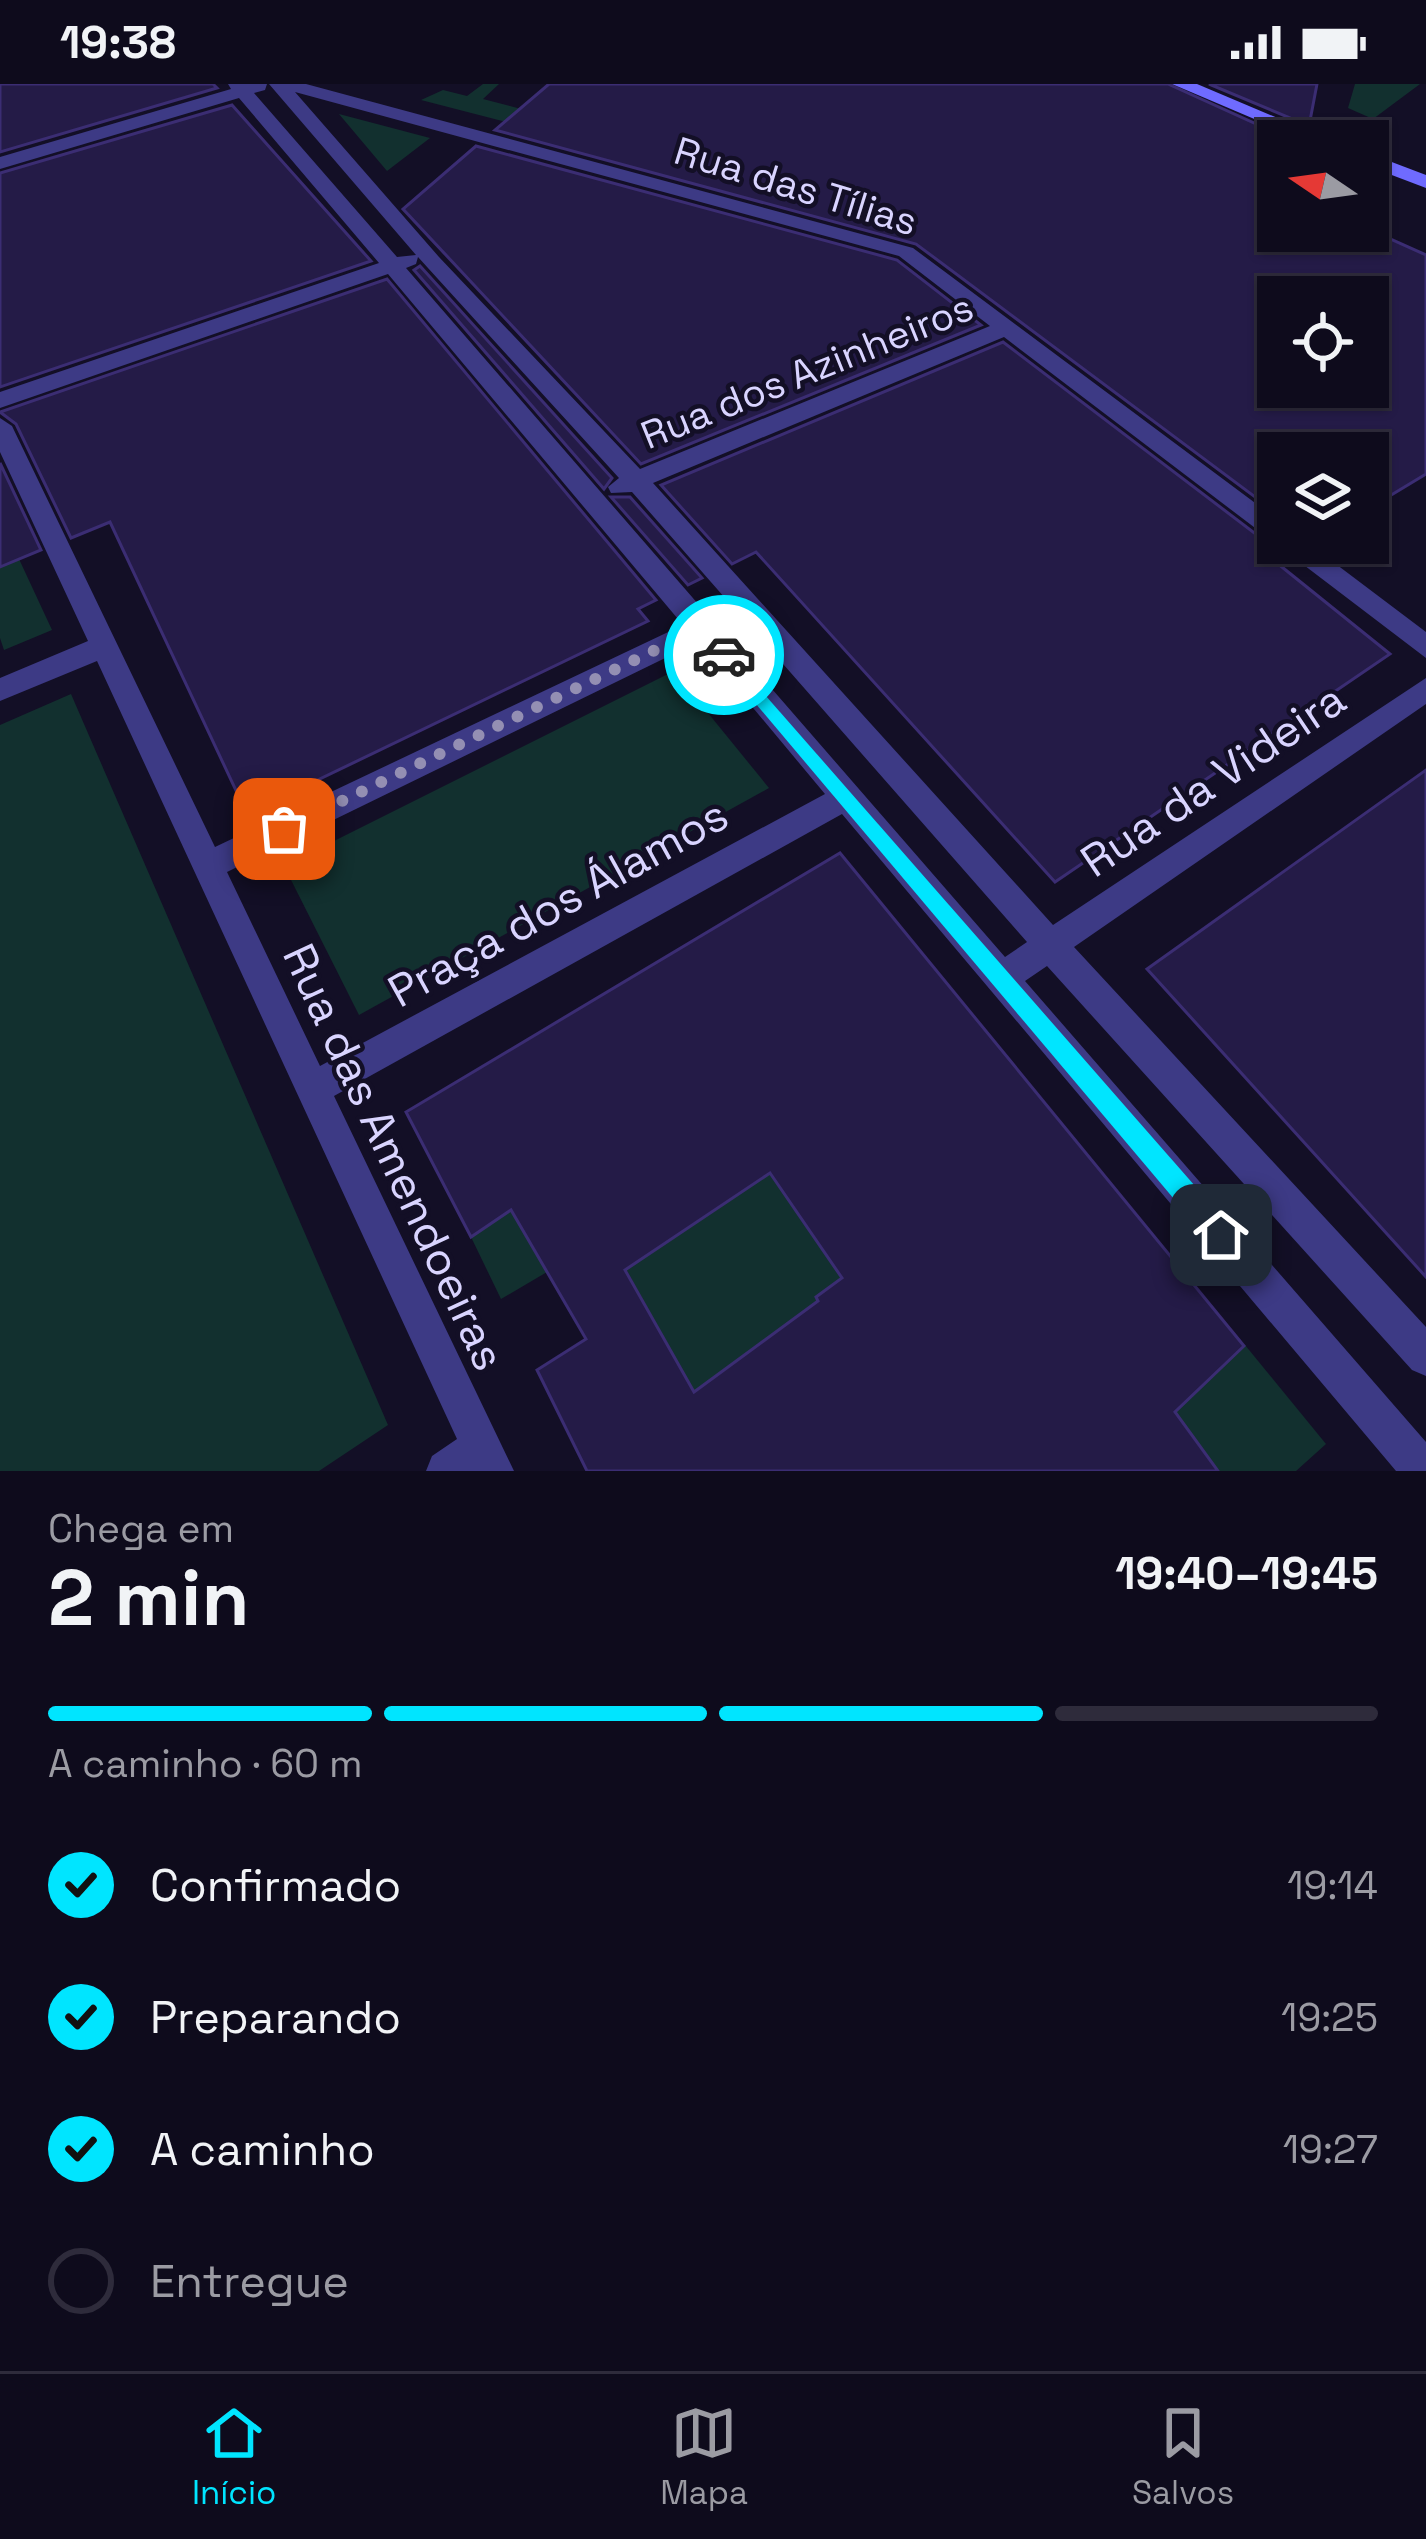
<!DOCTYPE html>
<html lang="pt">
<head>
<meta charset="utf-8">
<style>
	:root { --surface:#0e0b1c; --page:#1c1929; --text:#f1f3f6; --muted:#9b9ba3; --line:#2e2b3b; --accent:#00e5ff }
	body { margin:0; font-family:"Space Grotesk",sans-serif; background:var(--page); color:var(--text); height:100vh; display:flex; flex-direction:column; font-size:45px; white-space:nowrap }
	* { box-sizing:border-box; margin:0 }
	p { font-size:39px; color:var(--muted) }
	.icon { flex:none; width:66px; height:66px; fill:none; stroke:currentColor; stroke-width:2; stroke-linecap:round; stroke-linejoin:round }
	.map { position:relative; height:1387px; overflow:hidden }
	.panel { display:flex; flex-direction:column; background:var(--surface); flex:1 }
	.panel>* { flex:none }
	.needle { width:78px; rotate:283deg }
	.fabs { position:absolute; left:1257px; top:36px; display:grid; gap:24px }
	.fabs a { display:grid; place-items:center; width:132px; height:132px; border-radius:0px; background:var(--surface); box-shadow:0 3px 9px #0004,0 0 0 3px var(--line); font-size:60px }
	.pin { position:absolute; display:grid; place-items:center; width:102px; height:102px; color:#fff; margin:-51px; border-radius:24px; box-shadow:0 6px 18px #0006 }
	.courier { position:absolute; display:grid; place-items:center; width:120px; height:120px; margin:-60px; border:9px solid #00e5ff; border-radius:50%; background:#fff; color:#222; box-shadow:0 3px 15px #0007 }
	.overview em { font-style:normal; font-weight:700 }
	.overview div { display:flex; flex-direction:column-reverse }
	.overview { display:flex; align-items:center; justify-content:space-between; height:204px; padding:0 48px }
	h1 { font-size:78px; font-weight:700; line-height:90px }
	.bar { display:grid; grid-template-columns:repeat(4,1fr); gap:18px 12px; align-content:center; height:144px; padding:0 48px }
	.bar i { height:15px; border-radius:9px; background:var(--line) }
	.bar .selected { background:var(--accent) }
	.bar p { grid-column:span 4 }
	ol { padding:0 48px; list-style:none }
	li { display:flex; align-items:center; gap:36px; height:132px }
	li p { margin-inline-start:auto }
	li .icon { padding:12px; border-radius:50%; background:var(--accent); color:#111; stroke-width:4 }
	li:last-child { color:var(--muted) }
	li i { width:66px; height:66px; border:6px solid var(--line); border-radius:50% }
	.status { display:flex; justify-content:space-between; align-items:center; height:84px; padding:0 60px; background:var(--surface); direction:ltr }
	.status svg { height:33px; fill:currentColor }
	.dock { display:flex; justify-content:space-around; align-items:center; height:168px; border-top:3px solid var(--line); background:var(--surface); font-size:33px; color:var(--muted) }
	.dock a { display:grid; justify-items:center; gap:6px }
	.dock .selected { color:var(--accent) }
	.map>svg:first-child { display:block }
	.green { fill:#12302f }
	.building { fill:#241b47; stroke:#3b2d73; stroke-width:3; fill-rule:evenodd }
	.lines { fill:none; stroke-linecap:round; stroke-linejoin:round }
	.minor { fill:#3d3a85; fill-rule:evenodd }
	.secondary { fill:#6f6bff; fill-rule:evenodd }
	.route { fill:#00e5ff }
	.done { stroke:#948fb3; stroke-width:12; stroke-dasharray:0 21.6 }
	.labels { text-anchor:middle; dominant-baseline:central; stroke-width:9; stroke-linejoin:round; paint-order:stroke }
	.far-street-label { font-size:39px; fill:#d9d4ff; stroke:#130f26 }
	.street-label { font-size:45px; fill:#d9d4ff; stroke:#130f26 }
</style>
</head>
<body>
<div class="status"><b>19:38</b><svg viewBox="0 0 49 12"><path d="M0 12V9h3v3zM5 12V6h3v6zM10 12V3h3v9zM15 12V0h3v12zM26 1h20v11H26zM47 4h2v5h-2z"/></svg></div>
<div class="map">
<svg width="1426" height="1387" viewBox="0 0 1426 1387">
	<rect width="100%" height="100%" fill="#130f26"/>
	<g class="green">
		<path d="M483 0H499L483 15 540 30 525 43 421 16 443 6 467 12Z"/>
		<path d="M1355 0H1420L1373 35 1348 24Z"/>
		<path d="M339 30 430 54 387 87Z"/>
		<path d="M19 475 52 546 4 566 0 554V483Z"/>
		<path d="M674 587 769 704 359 931 284 782Z"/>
		<path d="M71 610 388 1341 319 1387H0V641Z"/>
		<path d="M586 1077 547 1188 501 1215 471 1153Z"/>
		<path d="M770 1089 842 1194 816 1214 851 1267 694 1308 626 1185Z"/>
		<path d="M1245 1261 1326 1360 1296 1387H1218L1175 1328Z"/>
	</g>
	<g class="building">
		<path d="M0 0H213L217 4 0 68Z"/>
		<path d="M549 0H1168L1294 57H1278V147L1368 145 1426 171V390L1368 425V369H1278V430L916 160 495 46ZM1278 213H1368V303H1278Z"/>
		<path d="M1209 0H1317L1309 42Z"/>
		<path d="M232 21 371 177 0 303V89Z"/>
		<path d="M476 62 897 176 981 241 641 380 403 125Z"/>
		<path d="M420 182 612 394 604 405 414 186Z"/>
		<path d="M387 195 656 516 638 525 648 537 247 730 110 438 71 454 16 340 0 328Z"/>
		<path d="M1003 258 1286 473 1277 479 1390 570 1055 798 756 468 732 480 661 401Z"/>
		<path d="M0 379 41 466 0 483Z"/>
		<path d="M611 413H630L702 494 688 501Z"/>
		<path d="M1426 686V1193L1147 885Z"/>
		<path d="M840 769 1244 1262 1175 1328 1218 1387H587L537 1286 586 1255 511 1126 471 1153 406 1028ZM770 1089 842 1194 816 1213 818 1217 694 1308 625 1186Z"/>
	</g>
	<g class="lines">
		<path class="minor" d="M228 0H267L265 6 254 9 397 173 416 171 269 0H306L913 164 1278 436V459H1308L1426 548V574L1004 253 653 399 1053 841 1426 594V620L1074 863 1426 1243V1292L1412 1286 1047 882 1025 897 1426 1358V1387H1396L842 730 334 1012 514 1387H426L432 1372 457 1355 97 577 0 617V594L88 557 0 368V334L12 342 215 763 683 541 388 190 0 324V308L379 179 239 14 0 85V73L231 5ZM295 8 899 172 990 242 640 385 439 173ZM418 173 619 394 608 403 611 409 632 408 1027 858 1005 873 406 184 416 180ZM698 558 825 710 320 982 227 788Z"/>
		<g class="secondary">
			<path d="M1172 0H1197L1332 57H1306Z"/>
			<path d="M1368 69 1426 91V104L1368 82Z"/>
		</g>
	</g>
	<path class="route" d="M724 564 1230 1142 1233 1151 1230 1160 1221 1163 1212 1160 718 575V566Z"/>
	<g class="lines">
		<path class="done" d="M284 745 701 544 724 571"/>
	</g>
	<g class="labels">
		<g class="far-street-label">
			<text transform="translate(796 102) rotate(17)">Rua das Tílias</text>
			<text transform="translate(807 287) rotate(-22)">Rua dos Azinheiros</text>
		</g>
		<g class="street-label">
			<text transform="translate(1213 696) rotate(-34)">Rua da Videira</text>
			<text transform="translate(558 819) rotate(-29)">Praça dos Álamos</text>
			<text transform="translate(394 1073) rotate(65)">Rua das Amendoeiras</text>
		</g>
	</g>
</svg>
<div class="fabs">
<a><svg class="needle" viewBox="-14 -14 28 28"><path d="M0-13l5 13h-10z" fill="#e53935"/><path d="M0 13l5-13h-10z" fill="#9b9ba3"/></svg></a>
<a><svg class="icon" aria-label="locate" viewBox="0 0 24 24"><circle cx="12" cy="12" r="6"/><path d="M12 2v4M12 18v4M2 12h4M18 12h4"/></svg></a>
<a><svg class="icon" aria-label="layers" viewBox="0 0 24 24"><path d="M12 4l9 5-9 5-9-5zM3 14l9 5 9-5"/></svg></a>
</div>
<div class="pin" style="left:284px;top:745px;background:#ea580c"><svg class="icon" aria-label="bag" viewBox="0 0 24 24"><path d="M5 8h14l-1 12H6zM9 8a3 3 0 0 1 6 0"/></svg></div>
<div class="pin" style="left:1221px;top:1151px;background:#1f2937"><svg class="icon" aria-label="home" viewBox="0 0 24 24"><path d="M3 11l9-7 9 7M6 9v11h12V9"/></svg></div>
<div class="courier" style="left:724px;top:571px"><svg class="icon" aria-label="car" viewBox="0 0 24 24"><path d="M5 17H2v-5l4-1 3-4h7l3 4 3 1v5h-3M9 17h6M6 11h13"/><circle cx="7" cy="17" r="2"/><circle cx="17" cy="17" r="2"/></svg></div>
</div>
<section class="panel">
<div class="overview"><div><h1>2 min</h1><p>Chega em</p></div><em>19:40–19:45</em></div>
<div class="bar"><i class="selected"></i><i class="selected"></i><i class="selected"></i><i></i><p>A caminho · 60 m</p></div>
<ol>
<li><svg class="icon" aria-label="check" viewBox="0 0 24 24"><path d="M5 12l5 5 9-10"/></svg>Confirmado<p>19:14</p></li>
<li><svg class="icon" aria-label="check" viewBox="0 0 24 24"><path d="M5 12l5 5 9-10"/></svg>Preparando<p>19:25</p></li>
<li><svg class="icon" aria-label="check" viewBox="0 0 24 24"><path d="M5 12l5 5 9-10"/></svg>A caminho<p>19:27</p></li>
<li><i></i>Entregue</li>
</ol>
</section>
<nav class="dock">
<a class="selected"><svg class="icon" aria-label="home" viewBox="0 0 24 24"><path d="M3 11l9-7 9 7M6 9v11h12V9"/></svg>Início</a>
<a><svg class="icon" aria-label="map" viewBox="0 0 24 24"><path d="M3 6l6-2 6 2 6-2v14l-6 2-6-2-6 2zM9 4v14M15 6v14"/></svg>Mapa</a>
<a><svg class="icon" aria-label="saved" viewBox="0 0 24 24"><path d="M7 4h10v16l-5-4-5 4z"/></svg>Salvos</a>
</nav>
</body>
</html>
